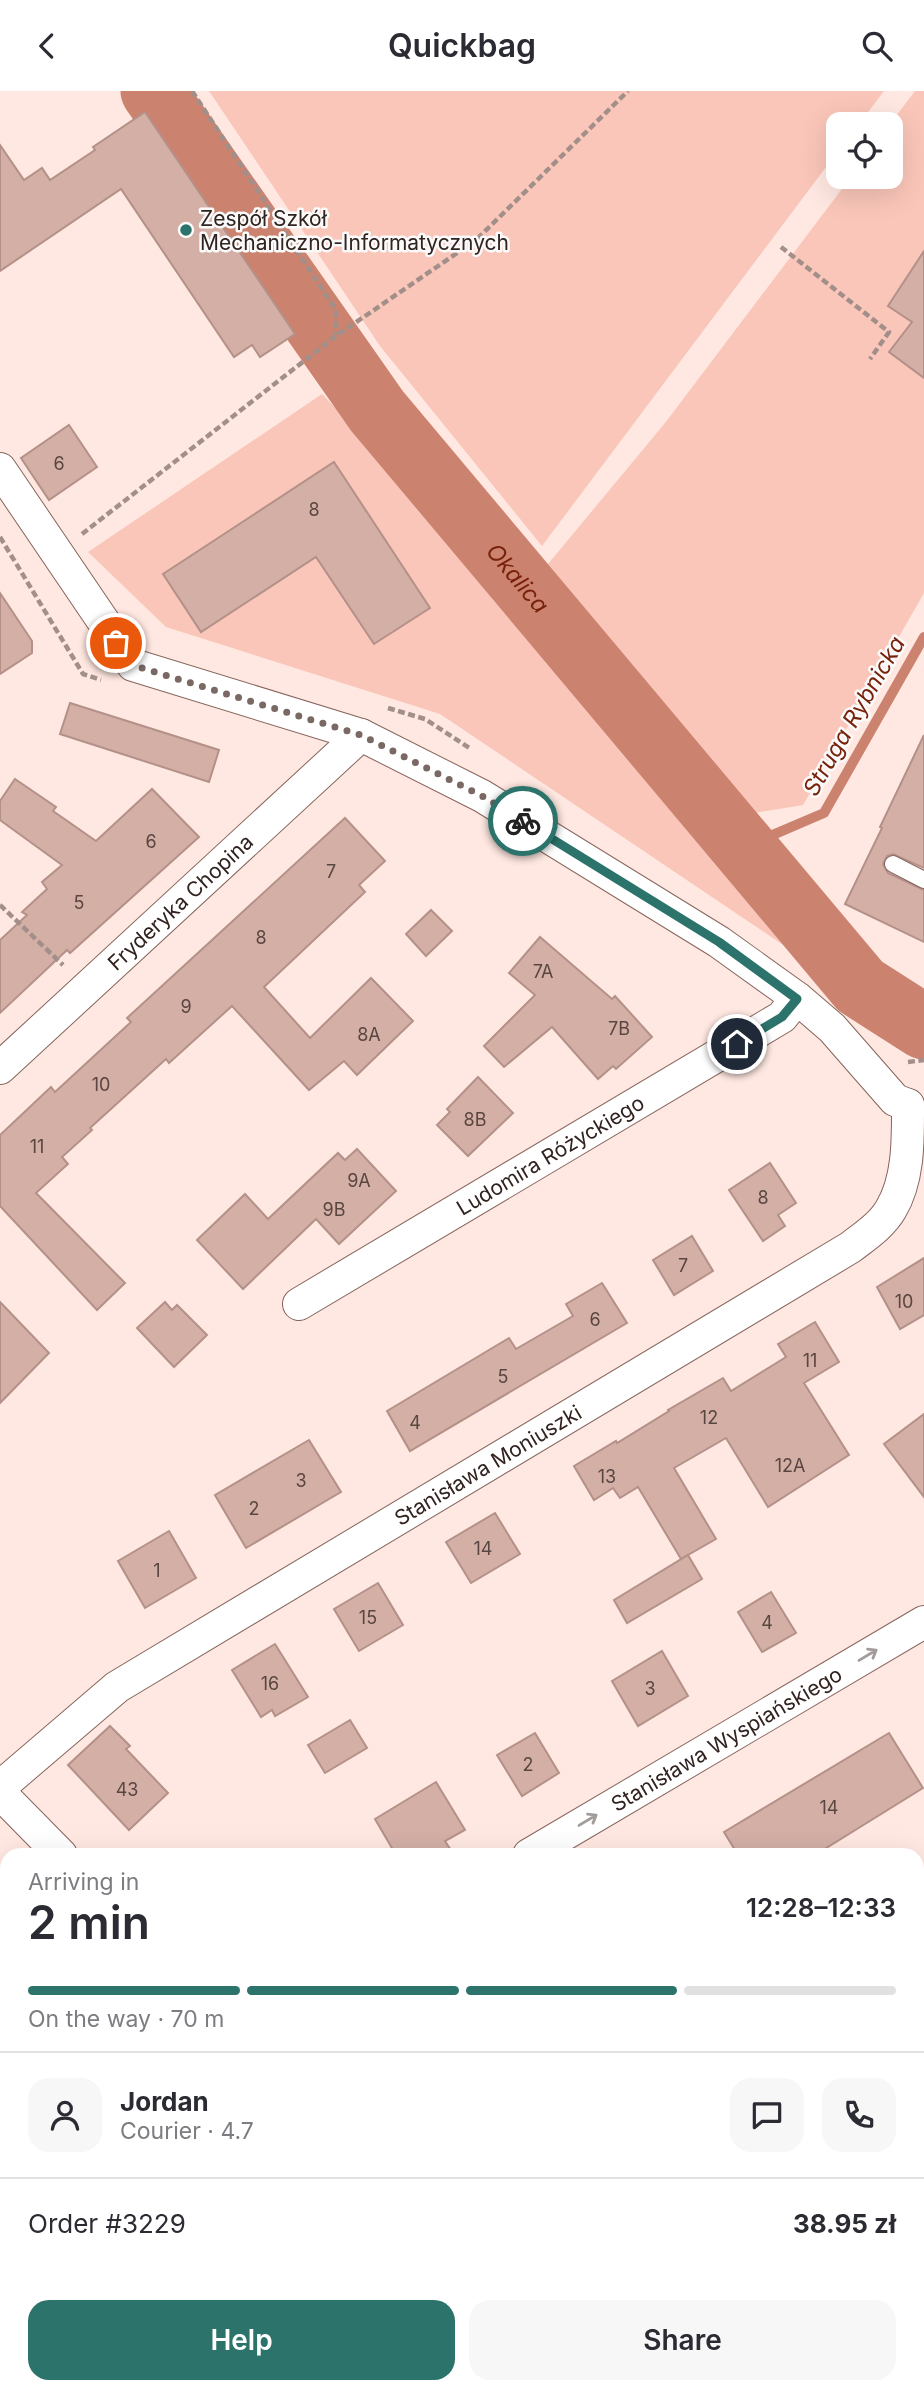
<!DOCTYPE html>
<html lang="en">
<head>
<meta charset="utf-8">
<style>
	:root { --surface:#fff; --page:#f7f7f7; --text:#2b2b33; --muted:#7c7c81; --line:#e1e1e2; --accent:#2b736b }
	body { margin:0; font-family:Inter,sans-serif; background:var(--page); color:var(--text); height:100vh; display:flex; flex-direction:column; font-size:26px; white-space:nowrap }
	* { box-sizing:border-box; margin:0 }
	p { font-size:23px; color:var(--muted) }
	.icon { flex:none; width:38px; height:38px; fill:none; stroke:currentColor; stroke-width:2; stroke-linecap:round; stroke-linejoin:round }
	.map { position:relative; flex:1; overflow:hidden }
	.panel { position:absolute; left:0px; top:1757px; width:924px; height:546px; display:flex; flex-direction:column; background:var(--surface); border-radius:21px 21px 0 0; box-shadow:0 7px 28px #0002 }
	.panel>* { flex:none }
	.buttons { position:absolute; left:826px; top:21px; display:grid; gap:14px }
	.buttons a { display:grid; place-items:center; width:77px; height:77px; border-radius:14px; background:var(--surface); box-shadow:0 7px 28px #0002; font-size:35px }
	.pin { position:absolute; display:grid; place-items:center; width:60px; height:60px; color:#fff; margin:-30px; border:4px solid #fff; border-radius:50%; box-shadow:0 2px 7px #0007 }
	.courier { position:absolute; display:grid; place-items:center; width:70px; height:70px; margin:-35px; border:5px solid #2b736b; border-radius:50%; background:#fff; color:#222; box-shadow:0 2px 9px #0007 }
	.head em { font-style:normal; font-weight:600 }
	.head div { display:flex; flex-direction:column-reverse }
	.head { display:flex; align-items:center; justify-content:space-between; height:119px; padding:0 28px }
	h1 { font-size:46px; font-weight:600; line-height:52px }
	.bar { display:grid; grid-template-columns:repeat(4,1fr); gap:10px 7px; align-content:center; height:84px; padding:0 28px }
	.bar i { height:9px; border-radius:5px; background:var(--line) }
	.bar .active { background:var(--accent) }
	.bar p { grid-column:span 4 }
	.line { display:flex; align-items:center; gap:18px; padding:0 28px; border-top:2px solid var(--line) }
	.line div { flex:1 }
	.round { display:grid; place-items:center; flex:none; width:74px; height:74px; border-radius:21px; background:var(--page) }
	.primary-button { display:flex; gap:14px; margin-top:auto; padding:14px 28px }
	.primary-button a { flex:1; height:80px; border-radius:21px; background:var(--accent); color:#fff; font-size:28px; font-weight:600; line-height:80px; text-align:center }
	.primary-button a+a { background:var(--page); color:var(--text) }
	header { display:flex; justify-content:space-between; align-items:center; height:91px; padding:0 28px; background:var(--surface); font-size:32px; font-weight:600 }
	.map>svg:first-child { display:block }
	.green { fill:#fac6b9 }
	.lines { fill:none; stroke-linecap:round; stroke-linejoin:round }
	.stream { stroke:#cb8370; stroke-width:10 }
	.river { stroke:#cb8370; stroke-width:65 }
	.building { fill:#d3afa6; stroke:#b49188; stroke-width:2 }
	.service-casing { stroke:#86655c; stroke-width:18 }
	.minor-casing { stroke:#86655c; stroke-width:34 }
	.path { stroke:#a28f89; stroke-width:4.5; stroke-dasharray:7 3.5; stroke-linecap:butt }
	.service { stroke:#fff; stroke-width:16 }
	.minor { stroke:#fff; stroke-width:32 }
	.oneway { stroke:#a29c9a }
	.done { stroke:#796863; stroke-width:7; stroke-dasharray:0 12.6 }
	.route { stroke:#2b736b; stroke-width:9 }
	.poi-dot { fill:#2b736b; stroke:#fafafa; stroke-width:2.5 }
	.labels { text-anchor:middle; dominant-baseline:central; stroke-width:5; stroke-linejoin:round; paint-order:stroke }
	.number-label { font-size:18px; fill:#5a4641 }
	.poi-label { font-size:21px; fill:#31231f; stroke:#fafafa; text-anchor:start }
	.street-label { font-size:21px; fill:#31231f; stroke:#fafafa }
	.water-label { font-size:23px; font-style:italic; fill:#78220b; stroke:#fafafa }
</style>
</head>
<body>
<header><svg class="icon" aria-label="back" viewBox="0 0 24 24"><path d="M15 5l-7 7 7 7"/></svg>Quickbag<svg class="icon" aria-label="search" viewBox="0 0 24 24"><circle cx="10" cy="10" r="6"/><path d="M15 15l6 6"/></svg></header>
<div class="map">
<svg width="924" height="2303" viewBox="0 0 924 2303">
	<rect width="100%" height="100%" fill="#ffe8e1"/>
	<g class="green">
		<path d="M209 0H884L859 33H838V60L542 455 380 255Z"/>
		<path d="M915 0H924V502L803 714 754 722 548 473 665 332 851 86H891L890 33Z"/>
		<path d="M322 303 440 426 818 871 807 870 440 623 166 536 88 461Z"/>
	</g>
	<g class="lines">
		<path class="stream" d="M742 757 824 722 924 546"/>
		<path class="river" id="s1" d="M153 0 377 320 860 895 924 936"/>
	</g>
	<g class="building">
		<path d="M145 21 295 243 260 266 252 254 234 266 121 98 0 180V54L24 89 42 77 50 89 95 59 93 56Z"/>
		<path d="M924 160V287L889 261 912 231 888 215Z"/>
		<path d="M69 334 97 376 49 409 21 367Z"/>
		<path d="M334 371 430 517 374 553 316 466 201 541 163 483Z"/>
		<path d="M0 502 32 550V562L0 583Z"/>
		<path d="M70 612 219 659 209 691 60 643Z"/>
		<path d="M924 644V777L893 763 887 765 883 773 888 782 924 799V851L845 813 882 737 880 736Z"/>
		<path d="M15 688 56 716 53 720 96 750 152 698 199 746 70 862 67 859 0 922V849L27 824 22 821 47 798 42 791 62 774 0 729V710Z"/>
		<path d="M345 727 385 770 359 794 365 801 264 896 310 947 371 887 413 930 357 984 344 970 309 999 232 915 169 972 166 968 90 1037 92 1039 62 1066 68 1073 36 1102 125 1192 97 1219 0 1115V1044L51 996 55 1001 131 931 127 927Z"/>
		<path d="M431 819 452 840 426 865 406 843Z"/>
		<path d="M540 846 612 908 615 905 652 946 616 978 613 975 598 988 552 936 504 976 484 955 535 904 509 882Z"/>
		<path d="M478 986 513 1022 468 1065 437 1034 450 1021 447 1018Z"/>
		<path d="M357 1058 396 1100 339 1153 316 1128 243 1198 197 1149 245 1103 268 1128 338 1062 345 1069Z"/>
		<path d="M770 1072 796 1112 778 1124 785 1135 763 1150 729 1099Z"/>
		<path d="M692 1145 713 1180 674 1204 653 1169Z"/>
		<path d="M924 1167V1224L900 1238 877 1196Z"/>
		<path d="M602 1192 627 1232 410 1360 387 1320 509 1247 516 1258 573 1225 566 1213Z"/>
		<path d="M0 1211 49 1262 0 1312Z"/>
		<path d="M165 1211 172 1219 177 1214 207 1244 174 1276 137 1237Z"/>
		<path d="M815 1231 839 1271 804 1292 849 1364 768 1416 726 1347 674 1377 716 1448 681 1468 638 1396 620 1407 613 1397 594 1409 574 1375 616 1350 617 1352 669 1320 668 1319 723 1287 731 1300 786 1266 778 1253Z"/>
		<path d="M924 1323V1406L884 1353Z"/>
		<path d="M309 1349 341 1401 246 1457 215 1404Z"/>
		<path d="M495 1422 520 1463 471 1492 446 1451Z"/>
		<path d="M169 1440 196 1487 145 1517 118 1470Z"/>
		<path d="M688 1464 702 1488 627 1532 614 1509Z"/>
		<path d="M378 1492 403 1534 359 1560 334 1518Z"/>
		<path d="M771 1501 796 1542 762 1561 738 1521Z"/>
		<path d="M275 1553 308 1606 275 1625 272 1619 261 1626 232 1579Z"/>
		<path d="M662 1560 688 1605 638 1635 612 1590Z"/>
		<path d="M350 1629 367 1657 325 1682 308 1654Z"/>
		<path d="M110 1635 130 1655 126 1658 168 1702 129 1739 68 1674Z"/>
		<path d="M535 1642 559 1682 522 1705 497 1664Z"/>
		<path d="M889 1642 923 1697 815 1764H738L724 1741Z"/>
		<path d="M436 1691 465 1739 445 1750 454 1764H396L375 1728Z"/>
	</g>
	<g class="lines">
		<g class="service-casing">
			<path id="service" d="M893 773 924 789"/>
		</g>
		<g class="minor-casing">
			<g id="minor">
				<path d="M0 378 133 574 361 644 482 705 719 851 797 907 832 937 895 1009 908 1014"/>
				<path id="s2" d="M0 977 361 644"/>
				<path id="s3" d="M299 1213 782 926 797 907"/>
				<path id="s4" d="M0 1696 117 1596 851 1156C865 1145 882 1134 891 1118 909 1088 908 1048 908 1014"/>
				<path d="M0 1702 61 1764"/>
				<path id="s5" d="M529 1764 924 1531"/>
				<path d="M0 1846 7 1840"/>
				<path d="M917 1913 924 1909"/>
				<path d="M0 2037 7 2031"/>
				<path d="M0 2126 7 2133"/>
				<path d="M0 2234 7 2227"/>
				<path d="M165 2296 172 2303"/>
				<path d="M573 2296 580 2303"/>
				<path d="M264 2303 276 2296"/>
			</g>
		</g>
		<g class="path">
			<path d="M192 0 336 219V244"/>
			<path d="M781 156 889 241 870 268"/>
			<path d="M82 443 336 245 476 149 628 0"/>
			<path d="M0 446 83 583 101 589"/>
			<path d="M388 617 425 628 471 658"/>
			<path d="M0 814 63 874"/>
			<path d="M908 971 924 969"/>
		</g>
		<use href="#service" class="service"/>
		<use href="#minor" class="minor"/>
	</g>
	<defs><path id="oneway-shaft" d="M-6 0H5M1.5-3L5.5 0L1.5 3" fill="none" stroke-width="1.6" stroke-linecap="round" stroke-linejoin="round" transform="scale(1.75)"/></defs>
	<g class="oneway">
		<use href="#oneway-shaft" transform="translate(868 1564) rotate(-31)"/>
		<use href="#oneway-shaft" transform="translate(588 1729) rotate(-31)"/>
	</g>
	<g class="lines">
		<path class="done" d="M116 552 132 574 361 644 482 705 523 730"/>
		<path class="route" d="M523 730 719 851 797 908 782 926 737 953"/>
	</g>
	<circle class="poi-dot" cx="186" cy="139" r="7"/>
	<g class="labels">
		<g class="number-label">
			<text x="59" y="372">6</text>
			<text x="314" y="418">8</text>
			<text x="151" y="750">6</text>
			<text x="331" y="780">7</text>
			<text x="79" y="811">5</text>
			<text x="261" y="846">8</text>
			<text x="543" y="880">7A</text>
			<text x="186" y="915">9</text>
			<text x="619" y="937">7B</text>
			<text x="369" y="943">8A</text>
			<text x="101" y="993">10</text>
			<text x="475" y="1028">8B</text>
			<text x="37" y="1055">11</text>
			<text x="359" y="1089">9A</text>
			<text x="763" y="1106">8</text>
			<text x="334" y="1118">9B</text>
			<text x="683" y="1174">7</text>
			<text x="904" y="1210">10</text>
			<text x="595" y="1228">6</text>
			<text x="810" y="1269">11</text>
			<text x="503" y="1285">5</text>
			<text x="709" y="1326">12</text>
			<text x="415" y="1331">4</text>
			<text x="790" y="1374">12A</text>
			<text x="607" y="1385">13</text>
			<text x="301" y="1389">3</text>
			<text x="254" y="1417">2</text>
			<text x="483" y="1457">14</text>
			<text x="157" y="1479">1</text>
			<text x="368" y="1526">15</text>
			<text x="767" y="1531">4</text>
			<text x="270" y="1592">16</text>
			<text x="650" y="1597">3</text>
			<text x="528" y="1673">2</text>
			<text x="127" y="1698">43</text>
			<text x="829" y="1716">14</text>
		</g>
		<g class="poi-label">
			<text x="200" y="127">Zespół Szkół<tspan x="200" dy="24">Mechaniczno-Informatycznych</tspan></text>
		</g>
		<g class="street-label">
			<text stroke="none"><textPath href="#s2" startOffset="245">Fryderyka Chopina</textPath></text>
			<text stroke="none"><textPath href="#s3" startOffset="292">Ludomira Różyckiego</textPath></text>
			<text stroke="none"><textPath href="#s4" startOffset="586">Stanisława Moniuszki</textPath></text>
			<text stroke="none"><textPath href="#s5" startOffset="229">Stanisława Wyspiańskiego</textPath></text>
		</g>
		<g class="water-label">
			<text stroke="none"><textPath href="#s1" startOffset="609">Okalica</textPath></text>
			<text transform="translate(854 625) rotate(-60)">Struga Rybnicka</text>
		</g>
	</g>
</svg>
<div class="buttons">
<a><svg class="icon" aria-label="locate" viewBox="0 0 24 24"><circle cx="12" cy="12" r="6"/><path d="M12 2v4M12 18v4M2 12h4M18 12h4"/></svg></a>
</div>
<div class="pin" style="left:116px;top:552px;background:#ea580c"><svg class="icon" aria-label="bag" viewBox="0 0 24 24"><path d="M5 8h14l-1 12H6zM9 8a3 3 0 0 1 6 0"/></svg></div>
<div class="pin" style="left:737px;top:953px;background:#1f2937"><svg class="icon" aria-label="home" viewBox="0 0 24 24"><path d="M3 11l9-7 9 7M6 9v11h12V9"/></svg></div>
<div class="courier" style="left:523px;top:730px"><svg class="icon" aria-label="bike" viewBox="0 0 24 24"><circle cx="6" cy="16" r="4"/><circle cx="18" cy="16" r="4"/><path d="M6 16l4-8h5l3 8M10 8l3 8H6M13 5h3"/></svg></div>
<section class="panel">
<div class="head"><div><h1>2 min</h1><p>Arriving in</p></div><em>12:28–12:33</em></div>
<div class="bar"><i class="active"></i><i class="active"></i><i class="active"></i><i></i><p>On the way · 70 m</p></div>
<div class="line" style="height:126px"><a class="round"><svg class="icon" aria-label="person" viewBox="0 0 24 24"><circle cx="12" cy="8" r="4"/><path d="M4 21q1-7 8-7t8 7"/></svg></a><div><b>Jordan</b><p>Courier · 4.7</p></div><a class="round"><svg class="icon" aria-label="chat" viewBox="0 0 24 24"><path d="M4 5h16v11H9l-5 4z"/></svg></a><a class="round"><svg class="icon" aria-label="phone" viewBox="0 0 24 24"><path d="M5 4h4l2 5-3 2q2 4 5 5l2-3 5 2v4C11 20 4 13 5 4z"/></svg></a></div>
<div class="line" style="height:91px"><div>Order #3229</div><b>38.95 zł</b></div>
<div class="primary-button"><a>Help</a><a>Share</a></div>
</section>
</div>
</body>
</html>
